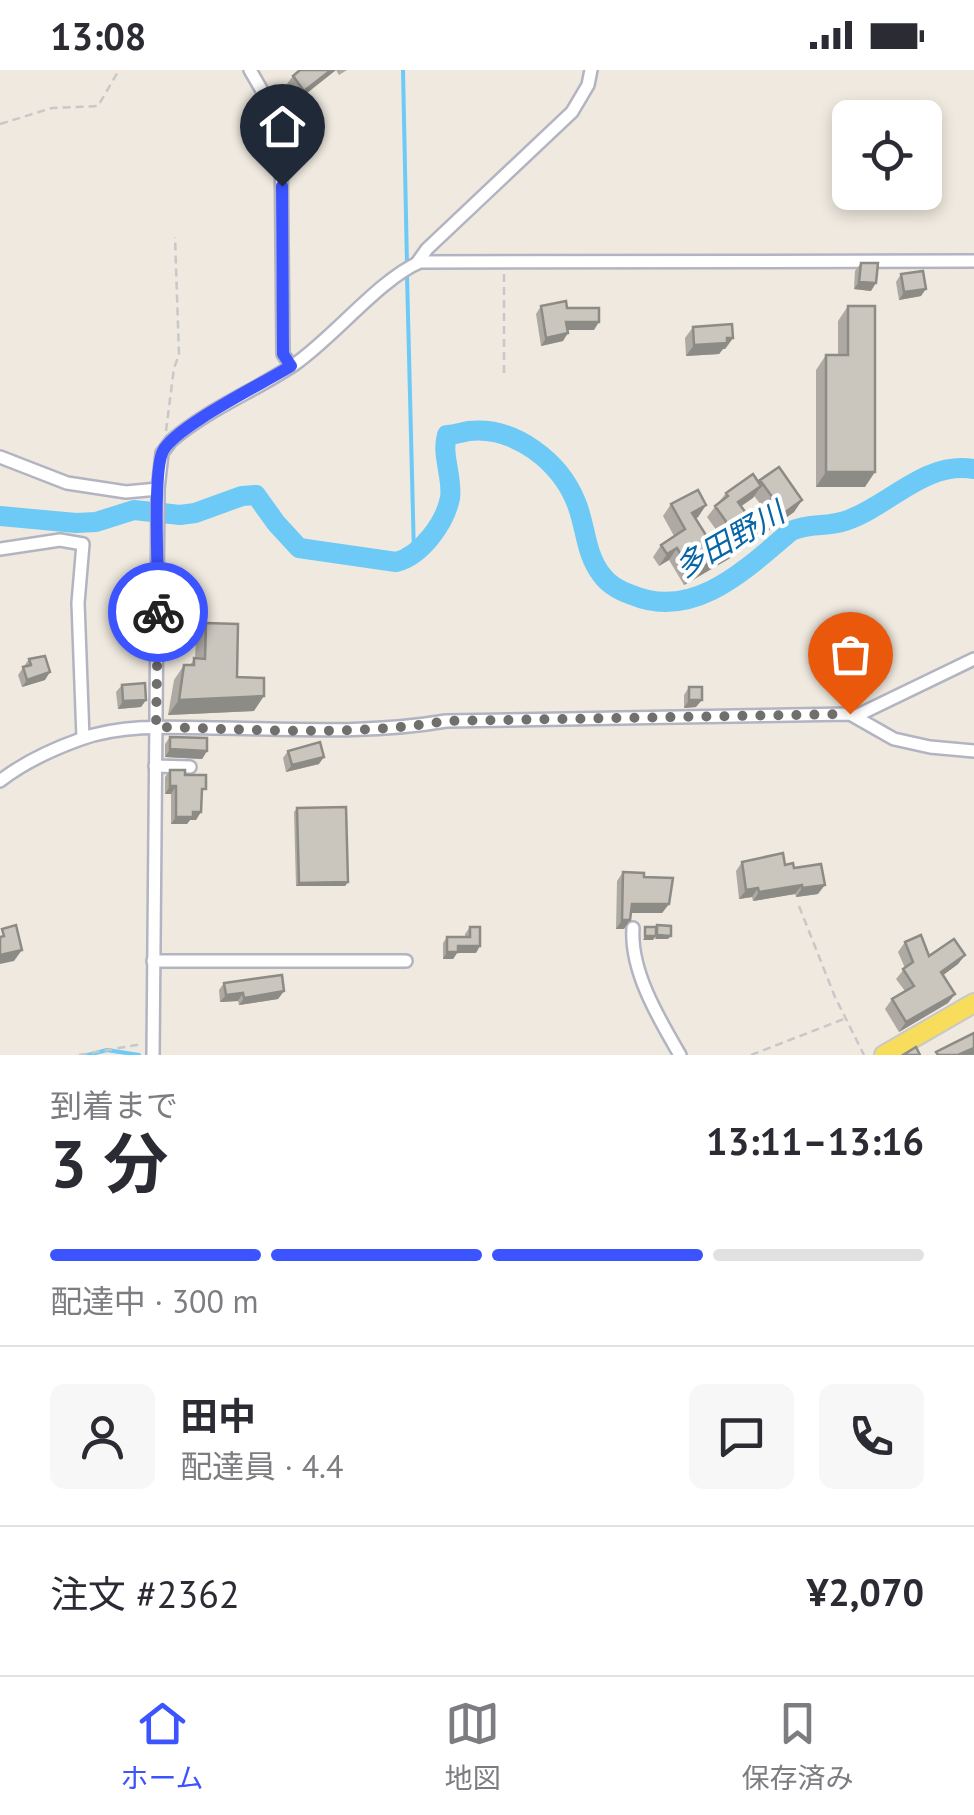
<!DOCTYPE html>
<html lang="ja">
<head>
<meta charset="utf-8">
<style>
	:root { --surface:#fff; --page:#f7f7f7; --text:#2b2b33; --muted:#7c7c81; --line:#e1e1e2; --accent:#3b54ff }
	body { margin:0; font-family:"PT Sans","Noto Sans JP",sans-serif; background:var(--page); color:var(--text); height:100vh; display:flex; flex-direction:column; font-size:38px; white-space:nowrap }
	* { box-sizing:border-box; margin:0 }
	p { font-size:32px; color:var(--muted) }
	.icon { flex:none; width:55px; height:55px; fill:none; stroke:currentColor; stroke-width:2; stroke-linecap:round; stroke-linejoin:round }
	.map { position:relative; height:985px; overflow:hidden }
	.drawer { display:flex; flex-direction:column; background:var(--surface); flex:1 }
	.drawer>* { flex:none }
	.tools { position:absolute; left:832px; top:30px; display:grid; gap:20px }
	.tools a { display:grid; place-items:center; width:110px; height:110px; border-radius:15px; background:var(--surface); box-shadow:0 5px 15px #0003; font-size:50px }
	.pin { position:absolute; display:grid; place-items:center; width:85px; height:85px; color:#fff; margin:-102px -42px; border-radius:50% 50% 50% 0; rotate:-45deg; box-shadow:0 0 10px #0007 }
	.pin .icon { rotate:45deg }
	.courier { position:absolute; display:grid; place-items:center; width:100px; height:100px; margin:-50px; border:8px solid #3b54ff; border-radius:50%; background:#fff; color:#222; box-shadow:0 2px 12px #0007 }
	.head em { font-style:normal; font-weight:700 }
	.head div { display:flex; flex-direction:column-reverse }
	.head { display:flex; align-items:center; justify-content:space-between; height:170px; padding:0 50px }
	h1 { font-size:65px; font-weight:700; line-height:75px }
	.bar { display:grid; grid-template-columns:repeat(4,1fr); gap:15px 10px; align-content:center; height:120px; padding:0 50px }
	.bar i { height:12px; border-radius:8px; background:var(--line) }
	.bar .on { background:var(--accent) }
	.bar p { grid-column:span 4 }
	.line { display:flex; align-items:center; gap:25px; padding:0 50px; border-top:2px solid var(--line) }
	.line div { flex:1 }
	.round { display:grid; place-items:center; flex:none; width:105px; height:105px; border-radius:15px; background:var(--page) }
	.status { display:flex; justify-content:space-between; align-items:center; height:70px; padding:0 50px; background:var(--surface); direction:ltr }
	.status svg { height:28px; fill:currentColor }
	.dock { display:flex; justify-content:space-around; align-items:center; height:140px; border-top:2px solid var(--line); background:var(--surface); font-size:28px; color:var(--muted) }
	.dock a { display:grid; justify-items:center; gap:5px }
	.dock .on { color:var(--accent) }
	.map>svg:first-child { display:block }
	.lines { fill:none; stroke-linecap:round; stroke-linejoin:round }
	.stream { stroke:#6dc9f5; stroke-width:4 }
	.river { stroke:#6dc9f5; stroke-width:20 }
	.street-casing { stroke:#b3b4c1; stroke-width:16 }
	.primary-casing { stroke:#c8c8c8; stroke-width:22 }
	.path { stroke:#c8c8c8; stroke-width:2.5; stroke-dasharray:8 5; stroke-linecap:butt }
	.street { stroke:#fff; stroke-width:11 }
	.primary { stroke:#f8dc5b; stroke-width:18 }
	.wall { fill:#aeaaa3; fill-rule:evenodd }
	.shaded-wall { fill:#8d8b85 }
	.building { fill:#cac6be; stroke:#8d8b85; stroke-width:2.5 }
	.done { stroke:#716f6b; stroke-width:10; stroke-dasharray:0 18 }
	.route { stroke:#3b54ff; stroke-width:12 }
	.labels { text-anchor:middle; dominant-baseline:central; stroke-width:8; stroke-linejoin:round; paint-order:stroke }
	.water-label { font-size:30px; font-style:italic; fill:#0766a6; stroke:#fff }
</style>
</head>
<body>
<div class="status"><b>13:08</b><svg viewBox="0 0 49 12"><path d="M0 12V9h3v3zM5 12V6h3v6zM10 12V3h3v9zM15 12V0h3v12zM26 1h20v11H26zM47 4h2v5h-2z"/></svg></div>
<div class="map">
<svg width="974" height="985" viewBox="0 0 974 985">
	<rect width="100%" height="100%" fill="#efe9df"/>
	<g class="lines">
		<g class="stream">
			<path d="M403 0 407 195"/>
			<path d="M407 205 414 485"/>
			<path d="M88 985 107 980 139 985"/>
		</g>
		<path class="river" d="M0 446 76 453 96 452 134 440 180 445 195 443 242 426 256 425 276 453 299 478 396 492C421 486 445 453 450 428 453 407 441 385 447 365 455 365 462 362 469 361 515 356 560 392 576 432 586 456 585 483 601 504 608 514 620 521 632 525 694 551 746 499 791 461 809 453 827 457 845 451 890 436 923 391 974 399"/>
		<g class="street-casing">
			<g id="street">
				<path d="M250 0 268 31 281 63 283 284 291 296"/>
				<path d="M417 193 427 179 572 42 588 15 591 0"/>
				<path d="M0 387 67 413 126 422 158 419"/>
				<path d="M0 479 60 470 83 474 78 533 83 668"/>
				<path d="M856 646 974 589"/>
				<path d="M155 696 190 697"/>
				<path d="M0 711C23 693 53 679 81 669 123 654 173 657 217 658 294 659 371 664 446 651L850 644 894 669 930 677 974 681"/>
				<path d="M633 858C630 901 659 949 680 985"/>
				<path d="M153 891H406"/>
				<path d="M153 985 158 419 162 383 171 371C208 339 255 321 295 294 335 266 380 209 420 192L974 191"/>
			</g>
		</g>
		<g class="primary-casing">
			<path id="primary" d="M884 985 974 933"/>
		</g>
		<g class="path">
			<path d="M0 54 52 38 98 36 119 0"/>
			<path d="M504 204V307"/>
			<path d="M166 361 174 298 179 285 175 167"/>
			<path d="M799 836 835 927 864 985"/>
			<path d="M79 985 142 974"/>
			<path d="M751 985 844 949"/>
		</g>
		<use href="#street" class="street"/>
		<use href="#primary" class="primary"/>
	</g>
	<g class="wall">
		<path d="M300 0H347L339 5 336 0 298 30 299 32 296 36 287 40 283 32 285 29 293 24 286 15 293 6Z"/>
		<path d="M861 193 871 221 854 219 855 201Z"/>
		<path d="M901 204 921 226 899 230 896 212Z"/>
		<path d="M541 236 567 238 594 260H567L563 271 541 276 536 244Z"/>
		<path d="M848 236 865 417H816V300L826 285H838V251Z"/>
		<path d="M693 257 733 268 725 279H723L719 284 686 286 685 268Z"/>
		<path d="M760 410 802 430 794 442 732 487 684 515 669 490 659 496 653 487 661 475 674 466 663 446 671 434 706 435 698 447 695 449 709 470 719 464 707 447 726 423 759 412ZM754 426 762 436 748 446 741 436Z"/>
		<path d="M206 553 237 607 254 641 168 645 174 610 184 595H190L195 588 196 568Z"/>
		<path d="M29 589 45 610 22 617 18 605Z"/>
		<path d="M122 615 146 630 141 637 118 639 116 622Z"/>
		<path d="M689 617 696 637 684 638V625Z"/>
		<path d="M170 667 207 681 202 689 165 687V674Z"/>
		<path d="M288 681 319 694 286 702 283 688Z"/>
		<path d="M170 700 185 705 202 726 196 750H190L187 754H171V724H165V707Z"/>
		<path d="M297 738 348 812 345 816H296L294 742Z"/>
		<path d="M742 792 785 795 794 798 818 824 796 827 795 824 753 831 752 827 739 829 736 801Z"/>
		<path d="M623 802 644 807 669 834 662 843H631L624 859H616L617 811Z"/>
		<path d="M470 857 476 883H457L453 889H443V873L447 867H465V864Z"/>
		<path d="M905 872 929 886 965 885 958 894 943 905 955 924 948 933 899 962 885 939 892 929 905 921 896 909 905 898 898 882Z"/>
		<path d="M224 913 284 921 278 929 239 935 238 931 220 932 219 920Z"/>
	</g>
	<g class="shaded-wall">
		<path d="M331 0H336L298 30 304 21Z"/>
		<path d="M859 212 876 213 871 221 854 219Z"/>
		<path d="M926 219 921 226 899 230 904 222Z"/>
		<path d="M566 252H599L594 260H561Z"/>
		<path d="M568 263 563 271 541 276 546 268Z"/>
		<path d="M727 268H733L725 279H723L719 284 686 286 694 275Z"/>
		<path d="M826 402H875L865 417H816Z"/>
		<path d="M761 416 753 428 730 444 738 432Z"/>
		<path d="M802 430 794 442 732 487 684 515 692 503Z"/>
		<path d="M706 435 698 447 683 455 692 443Z"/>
		<path d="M677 478 669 490 659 496 667 484Z"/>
		<path d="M50 602 45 610 22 617 27 610Z"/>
		<path d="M264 626 254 641 168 645 179 630Z"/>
		<path d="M146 630 141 637 118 639 123 631Z"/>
		<path d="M689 630H702L696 637 684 638Z"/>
		<path d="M170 679 207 681 202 689 165 687Z"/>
		<path d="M324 687 319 694 286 702 292 695Z"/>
		<path d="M170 716H176L171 724H165Z"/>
		<path d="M193 742H201L196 750H190L187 754H171L176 747Z"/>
		<path d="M348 812 345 816H296L299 813Z"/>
		<path d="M802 815 795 824 753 831 759 822Z"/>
		<path d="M825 815 818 824 796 827 802 818Z"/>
		<path d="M758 818 752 827 739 829 746 820Z"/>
		<path d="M632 834H669L662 843H626Z"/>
		<path d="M622 850H630L624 859H616Z"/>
		<path d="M657 865 671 866 668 869H655Z"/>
		<path d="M645 866H656L653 870H643Z"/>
		<path d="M458 876H480L476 883H457L453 889H443L447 882Z"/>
		<path d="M22 880 14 891 0 894V885Z"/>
		<path d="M965 885 958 894 934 912 941 902Z"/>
		<path d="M284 921 278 929 239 935 244 928Z"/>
		<path d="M243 923 238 931 220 932 226 925Z"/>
		<path d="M955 924 948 933 899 962 906 952Z"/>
		<path d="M974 978V985H958Z"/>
	</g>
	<g class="building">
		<path d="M300 0H331L304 21 293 6Z"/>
		<path d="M294 24 299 32 290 37 285 29Z"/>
		<path d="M861 193H878L876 213 859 212Z"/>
		<path d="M923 201 926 219 904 222 901 204Z"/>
		<path d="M566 231 567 238H599V252H566L568 263 546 268 541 236Z"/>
		<path d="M848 236H875V402H826V285H848Z"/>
		<path d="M732 254 733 268H727V273L694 275 693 257Z"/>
		<path d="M779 397 802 430 740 475 692 503 677 478 667 484 661 475 685 459 671 434 698 420 706 435 692 443 709 470 730 457 715 436 728 426 726 423 753 404 761 416 738 432 748 446 773 428 760 410Z"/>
		<path d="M206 553 238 554 237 607 264 608V626L179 630 184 595H194V588L205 589Z"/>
		<path d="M45 586 50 602 27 610 23 597 31 595 29 589Z"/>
		<path d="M145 613 146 630 123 631 122 615Z"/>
		<rect x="689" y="617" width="13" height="13"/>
		<path d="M170 667 207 668V681L170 679Z"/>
		<path d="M320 672 324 687 292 695 288 681Z"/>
		<path d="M170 700H185V705H206V719H202L201 742H193V747H176V716H170Z"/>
		<path d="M346 737 348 812 299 813 297 738Z"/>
		<path d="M783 783 785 795 793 793 794 798 821 794 825 815 802 818V815L759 822 758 818 746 820 742 792Z"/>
		<path d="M623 802 644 803V807L673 808 669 834H632L630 850H622Z"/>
		<path d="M16 855 22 880 0 885V867L4 866 2 859Z"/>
		<path d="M657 855 671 856V866L657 865Z"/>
		<path d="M470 857H480V876H458V882H447V867H470Z"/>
		<rect x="645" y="857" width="11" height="9"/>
		<path d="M921 865 929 886 954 869 965 885 941 902 955 924 906 952 892 929 914 916 903 899 913 892 905 872Z"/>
		<path d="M282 905 284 921 244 928 243 923 226 925 224 913Z"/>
		<path d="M974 963V978L958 985H938L936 982Z"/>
		<path d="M916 977 920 985H903Z"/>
	</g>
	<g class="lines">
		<path class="done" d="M158 542 156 657C252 659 351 667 446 651L850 644"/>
		<path class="route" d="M158 542C159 511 152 402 163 381 176 356 264 313 291 296L283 284 282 116"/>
	</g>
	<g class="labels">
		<g class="water-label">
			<text transform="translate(729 469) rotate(-30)">多田野川</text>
		</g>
	</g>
</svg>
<div class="tools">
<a><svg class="icon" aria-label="locate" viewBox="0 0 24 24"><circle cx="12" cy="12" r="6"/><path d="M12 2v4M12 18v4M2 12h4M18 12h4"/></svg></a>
</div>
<div class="pin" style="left:850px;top:644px;background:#ea580c"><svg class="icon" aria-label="bag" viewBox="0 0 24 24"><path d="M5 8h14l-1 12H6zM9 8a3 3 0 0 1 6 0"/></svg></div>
<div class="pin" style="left:282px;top:116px;background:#1f2937"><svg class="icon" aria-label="home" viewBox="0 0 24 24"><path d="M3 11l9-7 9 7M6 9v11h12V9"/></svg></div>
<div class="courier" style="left:158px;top:542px"><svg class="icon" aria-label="bike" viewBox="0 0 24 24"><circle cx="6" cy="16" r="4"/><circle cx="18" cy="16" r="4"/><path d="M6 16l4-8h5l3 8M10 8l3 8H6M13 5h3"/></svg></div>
</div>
<section class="drawer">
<div class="head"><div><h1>3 分</h1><p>到着まで</p></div><em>13:11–13:16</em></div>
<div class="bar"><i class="on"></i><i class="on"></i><i class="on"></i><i></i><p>配達中 · 300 m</p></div>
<div class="line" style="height:180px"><a class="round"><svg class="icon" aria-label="person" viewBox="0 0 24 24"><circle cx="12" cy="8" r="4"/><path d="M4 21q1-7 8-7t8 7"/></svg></a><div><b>田中</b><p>配達員 · 4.4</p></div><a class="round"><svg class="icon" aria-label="chat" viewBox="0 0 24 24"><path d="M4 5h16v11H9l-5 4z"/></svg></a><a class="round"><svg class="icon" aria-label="phone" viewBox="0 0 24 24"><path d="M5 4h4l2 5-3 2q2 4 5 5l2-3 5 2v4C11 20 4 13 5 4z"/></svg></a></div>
<div class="line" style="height:130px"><div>注文 #2362</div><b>¥2,070</b></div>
</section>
<nav class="dock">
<a class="on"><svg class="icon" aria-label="home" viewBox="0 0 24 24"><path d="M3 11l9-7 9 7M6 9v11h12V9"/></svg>ホーム</a>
<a><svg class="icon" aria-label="map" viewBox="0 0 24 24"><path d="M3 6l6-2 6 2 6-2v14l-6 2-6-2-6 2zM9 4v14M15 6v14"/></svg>地図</a>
<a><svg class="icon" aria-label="saved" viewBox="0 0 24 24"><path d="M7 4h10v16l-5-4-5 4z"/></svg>保存済み</a>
</nav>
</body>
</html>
